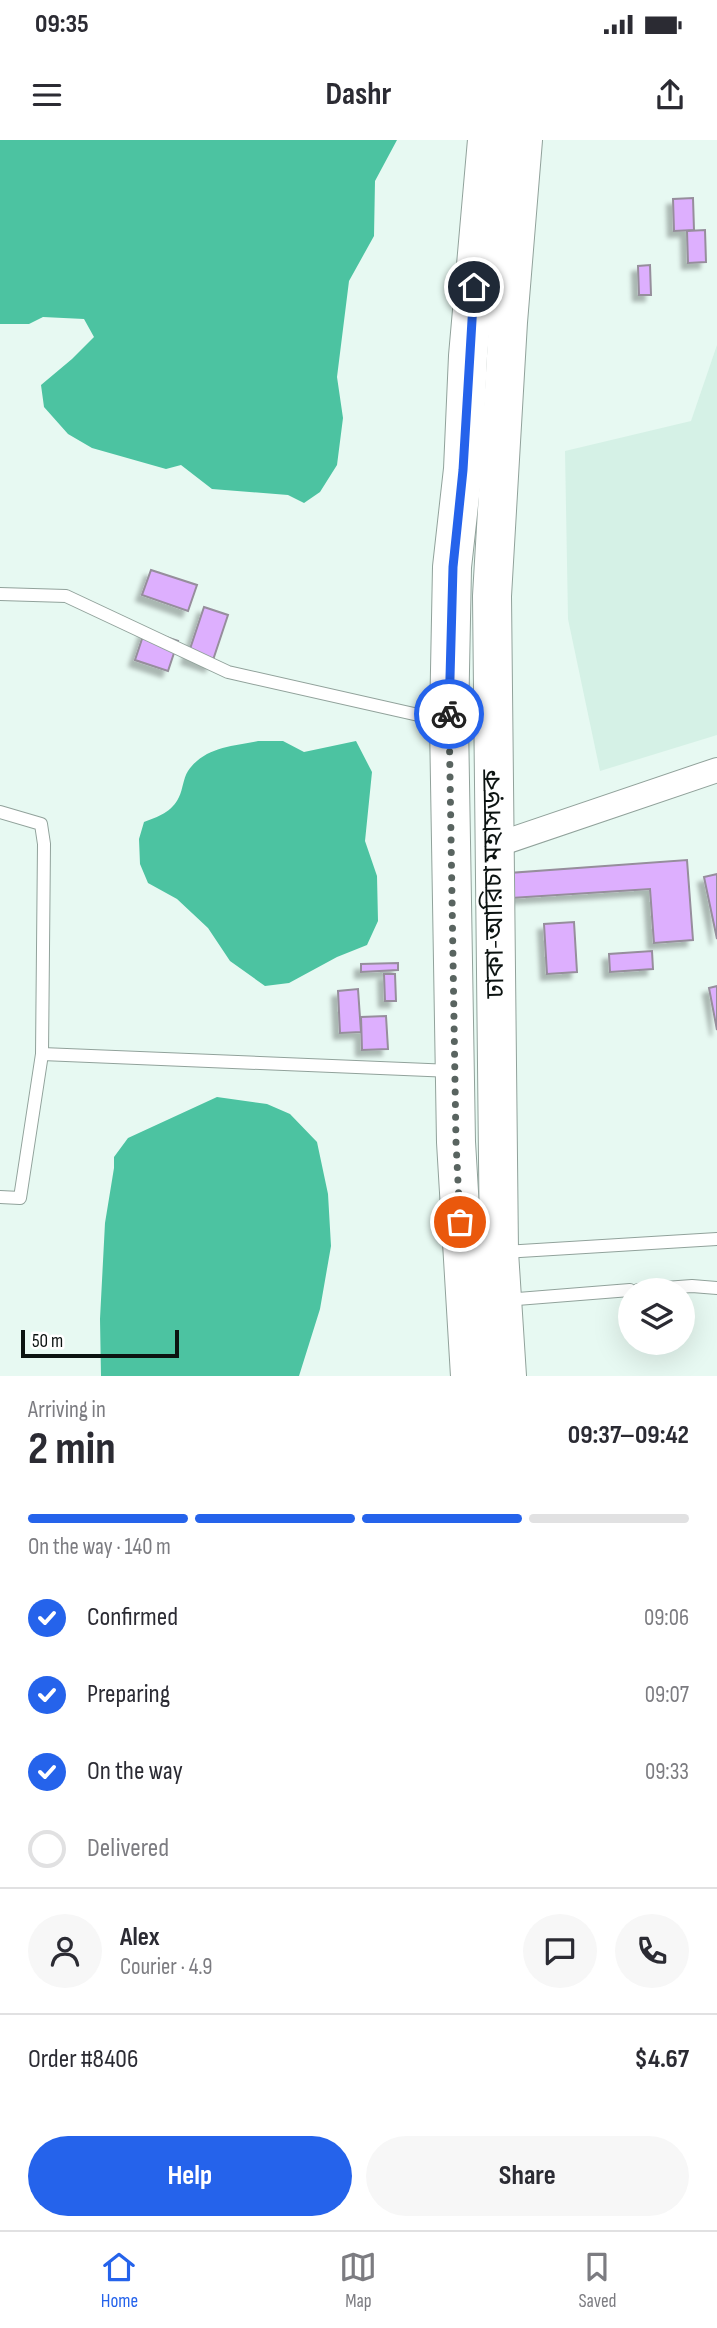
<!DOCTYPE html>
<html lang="en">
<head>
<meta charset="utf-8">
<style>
	:root { --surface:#fff; --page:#f7f7f7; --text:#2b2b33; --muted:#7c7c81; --line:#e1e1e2; --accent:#2563eb }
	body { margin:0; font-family:"Sofia Sans Condensed","Noto Sans Bengali",sans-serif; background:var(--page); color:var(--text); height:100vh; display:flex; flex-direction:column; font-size:26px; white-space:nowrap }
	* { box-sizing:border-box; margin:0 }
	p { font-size:23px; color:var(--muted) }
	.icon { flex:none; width:38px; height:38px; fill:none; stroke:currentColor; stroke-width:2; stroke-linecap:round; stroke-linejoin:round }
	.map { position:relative; height:1236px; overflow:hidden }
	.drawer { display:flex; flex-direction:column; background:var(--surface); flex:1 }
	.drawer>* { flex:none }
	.buttons { position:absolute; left:618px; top:1138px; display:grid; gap:14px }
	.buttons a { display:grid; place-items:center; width:77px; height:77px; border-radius:50%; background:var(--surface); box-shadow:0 7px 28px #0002; font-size:35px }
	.scale { position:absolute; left:21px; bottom:18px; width:158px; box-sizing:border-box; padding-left:7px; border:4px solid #0c1311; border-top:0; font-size:19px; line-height:24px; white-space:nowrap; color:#0c1311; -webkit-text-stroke:5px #fff; paint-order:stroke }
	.pin { position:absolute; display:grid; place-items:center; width:60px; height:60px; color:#fff; margin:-30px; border:4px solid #fff; border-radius:50%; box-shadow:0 2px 7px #0007 }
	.courier { position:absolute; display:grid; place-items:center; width:70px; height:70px; margin:-35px; border:5px solid #2563eb; border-radius:50%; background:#fff; color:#222; box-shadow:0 2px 9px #0007 }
	.overview em { font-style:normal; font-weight:700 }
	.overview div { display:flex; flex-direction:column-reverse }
	.overview { display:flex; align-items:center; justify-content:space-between; height:119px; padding:0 28px }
	h1 { font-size:46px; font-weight:700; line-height:52px }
	.bar { display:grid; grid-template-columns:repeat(4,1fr); gap:10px 7px; align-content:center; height:84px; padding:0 28px }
	.bar i { height:9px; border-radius:5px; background:var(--line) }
	.bar .on { background:var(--accent) }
	.bar p { grid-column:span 4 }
	.line { display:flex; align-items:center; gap:18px; padding:0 28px; border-top:2px solid var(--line) }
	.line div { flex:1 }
	.round { display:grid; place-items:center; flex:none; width:74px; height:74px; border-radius:37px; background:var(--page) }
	ol { padding:0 28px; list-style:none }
	li { display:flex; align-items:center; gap:21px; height:77px }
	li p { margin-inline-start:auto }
	li .icon { padding:7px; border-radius:50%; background:var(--accent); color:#fff; stroke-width:4 }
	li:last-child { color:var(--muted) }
	li i { width:38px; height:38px; border:4px solid var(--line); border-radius:50% }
	.action { display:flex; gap:14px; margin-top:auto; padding:14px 28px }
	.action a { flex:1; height:80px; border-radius:42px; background:var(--accent); color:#fff; font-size:28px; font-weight:700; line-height:80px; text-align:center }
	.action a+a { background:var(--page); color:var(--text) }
	.status { display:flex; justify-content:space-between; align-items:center; height:49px; padding:0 35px; background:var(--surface); direction:ltr }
	.status svg { height:19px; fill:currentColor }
	header { display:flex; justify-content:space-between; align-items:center; height:91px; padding:0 28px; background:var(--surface); font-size:32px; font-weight:700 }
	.tab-bar { display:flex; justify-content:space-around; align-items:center; height:98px; border-top:2px solid var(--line); background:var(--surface); font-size:19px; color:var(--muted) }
	.tab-bar a { display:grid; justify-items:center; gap:4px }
	.tab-bar .on { color:var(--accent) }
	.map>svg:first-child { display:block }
	.built { fill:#d5f1e6 }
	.water { fill:#4cc3a1 }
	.building { fill:#ddaffe; stroke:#968e9c; stroke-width:2; filter:url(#shadow) }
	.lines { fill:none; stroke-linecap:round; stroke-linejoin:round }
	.lane-casing { stroke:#91a29b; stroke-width:14 }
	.street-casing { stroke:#91a29b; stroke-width:26 }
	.highway-casing { stroke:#91a29b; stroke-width:40 }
	.lane { stroke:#fff; stroke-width:12 }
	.street { stroke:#fff; stroke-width:24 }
	.highway { stroke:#fff; stroke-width:38 }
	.done { stroke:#596460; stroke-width:7; stroke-dasharray:0 12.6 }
	.route { stroke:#2563eb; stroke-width:9 }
	.labels { text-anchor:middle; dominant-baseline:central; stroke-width:5; stroke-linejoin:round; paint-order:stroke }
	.street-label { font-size:26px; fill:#0c1311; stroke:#fff }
</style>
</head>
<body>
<div class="status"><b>09:35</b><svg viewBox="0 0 49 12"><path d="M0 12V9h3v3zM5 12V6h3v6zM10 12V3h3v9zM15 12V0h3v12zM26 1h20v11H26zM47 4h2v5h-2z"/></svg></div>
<header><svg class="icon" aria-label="menu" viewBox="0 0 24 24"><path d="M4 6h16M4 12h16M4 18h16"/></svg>Dashr<svg class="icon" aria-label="share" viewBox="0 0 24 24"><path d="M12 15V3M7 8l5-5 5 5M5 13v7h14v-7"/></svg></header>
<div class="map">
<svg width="717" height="1236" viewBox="0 0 717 1236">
	<defs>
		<filter id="shadow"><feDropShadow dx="-6" dy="6" stdDeviation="2" flood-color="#0004"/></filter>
	</defs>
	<rect width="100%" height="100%" fill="#e7f9f2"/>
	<path class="built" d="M717 205V595L600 631 568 479 565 311 691 281Z"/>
	<g class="water">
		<path d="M0 0H397L375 41 374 96 349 141 337 237 343 278 337 325 320 352 304 363 288 355 212 349 181 325 166 329 92 308 68 294 44 267 41 245 72 219 94 197 84 179 43 177 29 184H0Z"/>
		<path d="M258 601H283L304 612 356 601 372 632 365 701 377 736 378 781 367 805 337 817 289 843 265 846 230 821 208 788 177 759 148 743 140 724 139 699 144 682C158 677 172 672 179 657 183 649 183 639 188 631 204 607 233 606 258 601Z"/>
		<path d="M217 957 267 964 290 974 317 1002 328 1054 331 1106 320 1169 299 1236H101L100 1179 105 1083 114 1028V1017L128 998Z"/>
	</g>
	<g class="building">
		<path d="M693 58 694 90 674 91 673 59Z"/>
		<path d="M705 90 706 122 688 123 687 91Z"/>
		<path d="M650 125 651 155H639L638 126Z"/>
		<path d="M151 430 197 445 188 471 142 455Z"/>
		<path d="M204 467 228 475 211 526 187 518Z"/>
		<path d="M145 490 178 501 168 531 135 520Z"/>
		<path d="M687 720 693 800 654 803 650 749 511 758 509 733Z"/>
		<path d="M717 734V799L704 737Z"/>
		<path d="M574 782 577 832 547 834 544 784Z"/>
		<path d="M652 811 653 829 610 832 609 814Z"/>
		<path d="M398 823V830L361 832V824Z"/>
		<path d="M384 834H395L396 861H385Z"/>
		<path d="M717 846V890L709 848Z"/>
		<path d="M358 849 361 892 340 893 338 851Z"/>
		<path d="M386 876 388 909 362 910 361 877Z"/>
	</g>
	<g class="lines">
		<g class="lane-casing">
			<g id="lane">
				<path d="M0 454 66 456 228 532 445 581"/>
				<path d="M0 672 41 684 44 704 42 914 20 1058 0 1057"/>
				<path d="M42 914 452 931"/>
				<path d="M503 1112 717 1099"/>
				<path d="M638 1150 692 1146 717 1148"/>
				<path d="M505 1160 630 1150"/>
			</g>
		</g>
		<g class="street-casing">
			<path id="street" d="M493 706 717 630"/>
		</g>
		<g class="highway-casing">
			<g id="highway">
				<path d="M470 1236 456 1002 449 582 452 427 463 329 468 216 487 0"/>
				<path d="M507 1236 499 1112 492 456 508 182 523 0"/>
			</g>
		</g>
		<use href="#lane" class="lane"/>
		<use href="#street" class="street"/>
		<use href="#highway" class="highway"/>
	</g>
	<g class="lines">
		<path class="done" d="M449 574 456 1002 460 1082"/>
		<path class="route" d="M449 574 453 427 463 330 474 147"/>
	</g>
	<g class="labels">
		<g class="street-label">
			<text transform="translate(494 744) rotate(-91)">ঢাকা-আরিচা মহাসড়ক</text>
		</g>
	</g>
</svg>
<div class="buttons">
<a><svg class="icon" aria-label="layers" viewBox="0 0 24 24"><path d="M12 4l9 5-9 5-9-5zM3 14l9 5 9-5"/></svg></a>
</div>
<div class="scale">50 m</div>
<div class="pin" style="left:460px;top:1082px;background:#ea580c"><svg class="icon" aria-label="bag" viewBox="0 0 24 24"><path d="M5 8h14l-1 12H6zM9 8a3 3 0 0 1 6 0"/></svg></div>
<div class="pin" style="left:474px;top:147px;background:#1f2937"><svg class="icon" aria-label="home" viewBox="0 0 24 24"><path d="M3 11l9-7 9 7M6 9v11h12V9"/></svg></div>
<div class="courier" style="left:449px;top:574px"><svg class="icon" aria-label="bike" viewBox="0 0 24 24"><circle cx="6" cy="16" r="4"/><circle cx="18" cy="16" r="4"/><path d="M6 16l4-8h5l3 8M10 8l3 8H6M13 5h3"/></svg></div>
</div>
<section class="drawer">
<div class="overview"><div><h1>2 min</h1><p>Arriving in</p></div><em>09:37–09:42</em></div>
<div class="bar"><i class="on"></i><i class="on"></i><i class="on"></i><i></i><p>On the way · 140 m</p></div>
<ol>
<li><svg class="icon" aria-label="check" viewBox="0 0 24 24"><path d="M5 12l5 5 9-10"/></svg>Confirmed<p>09:06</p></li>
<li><svg class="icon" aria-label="check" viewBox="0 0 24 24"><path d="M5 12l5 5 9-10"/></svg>Preparing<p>09:07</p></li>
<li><svg class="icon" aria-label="check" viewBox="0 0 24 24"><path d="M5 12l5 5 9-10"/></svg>On the way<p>09:33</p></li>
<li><i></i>Delivered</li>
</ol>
<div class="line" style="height:126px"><a class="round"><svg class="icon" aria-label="person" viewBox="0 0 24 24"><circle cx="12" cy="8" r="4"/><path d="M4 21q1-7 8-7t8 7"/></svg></a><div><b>Alex</b><p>Courier · 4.9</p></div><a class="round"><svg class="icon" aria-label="chat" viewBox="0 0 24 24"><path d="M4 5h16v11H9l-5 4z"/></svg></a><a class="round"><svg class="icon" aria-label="phone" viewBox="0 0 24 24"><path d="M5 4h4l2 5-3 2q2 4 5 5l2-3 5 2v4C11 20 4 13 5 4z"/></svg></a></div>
<div class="line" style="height:91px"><div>Order #8406</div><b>$4.67</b></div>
<div class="action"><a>Help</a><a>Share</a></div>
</section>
<nav class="tab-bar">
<a class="on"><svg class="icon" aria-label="home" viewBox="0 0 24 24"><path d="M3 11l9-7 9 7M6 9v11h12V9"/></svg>Home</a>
<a><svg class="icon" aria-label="map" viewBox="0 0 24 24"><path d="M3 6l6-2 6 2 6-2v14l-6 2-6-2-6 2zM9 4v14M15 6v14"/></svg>Map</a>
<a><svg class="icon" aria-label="saved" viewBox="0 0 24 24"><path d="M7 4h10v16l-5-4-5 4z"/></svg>Saved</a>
</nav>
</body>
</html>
